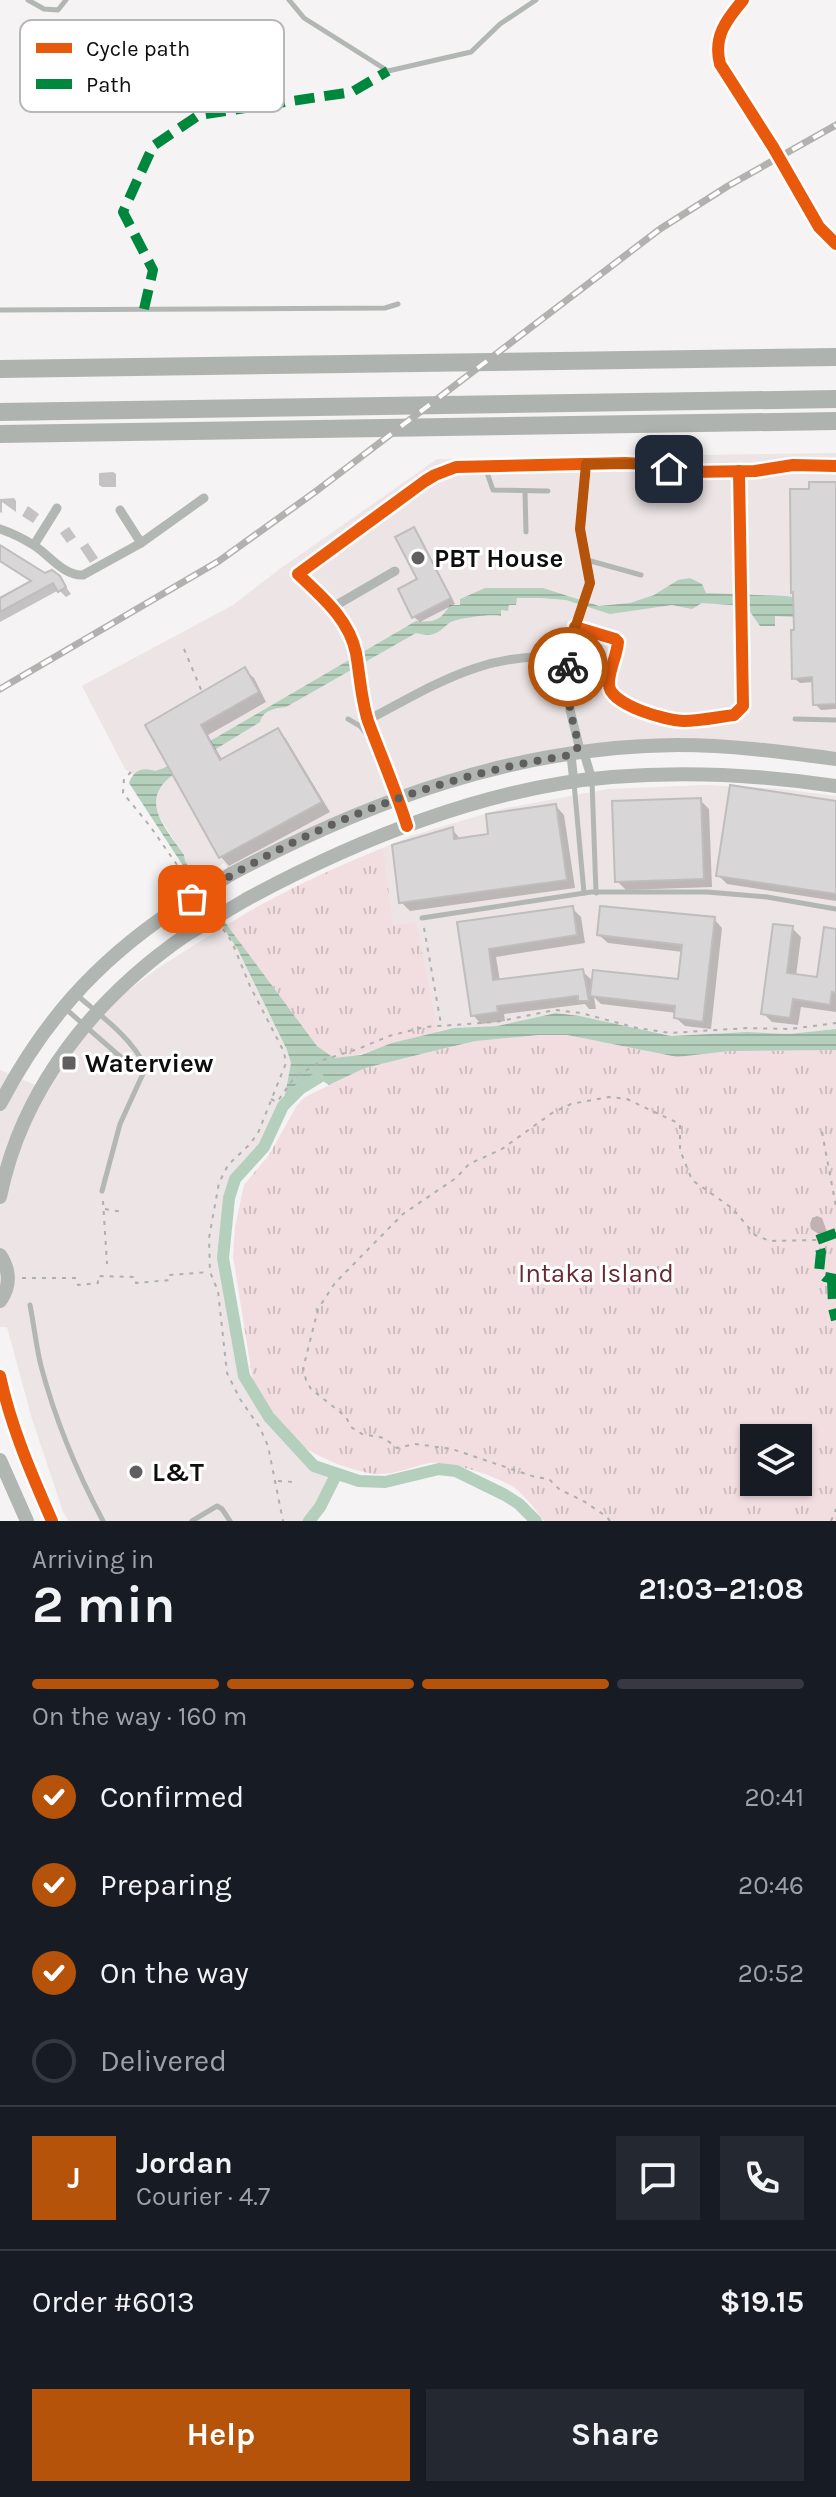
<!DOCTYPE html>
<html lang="en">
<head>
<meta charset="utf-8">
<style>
	:root { --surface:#171b24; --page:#242831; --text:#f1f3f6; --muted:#9ea1a6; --line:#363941; --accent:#b45309 }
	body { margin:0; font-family:Karla,sans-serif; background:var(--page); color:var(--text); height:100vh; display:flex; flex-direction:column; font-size:30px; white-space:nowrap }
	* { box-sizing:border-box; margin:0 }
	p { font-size:26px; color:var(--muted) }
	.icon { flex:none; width:44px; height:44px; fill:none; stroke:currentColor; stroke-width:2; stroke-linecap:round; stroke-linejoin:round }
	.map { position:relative; height:1521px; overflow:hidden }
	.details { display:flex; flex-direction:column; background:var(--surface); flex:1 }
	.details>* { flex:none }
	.buttons { position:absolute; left:740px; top:1424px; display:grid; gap:16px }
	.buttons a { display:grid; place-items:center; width:72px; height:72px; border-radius:0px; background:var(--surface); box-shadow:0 2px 6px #0004; font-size:40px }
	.pin { position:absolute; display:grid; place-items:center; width:68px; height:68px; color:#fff; margin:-34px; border-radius:16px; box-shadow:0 4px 12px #0006 }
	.courier { position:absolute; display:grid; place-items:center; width:80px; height:80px; margin:-40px; border:6px solid #b45309; border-radius:50%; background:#fff; color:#222; box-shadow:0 2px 10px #0007 }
	.headline em { font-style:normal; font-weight:700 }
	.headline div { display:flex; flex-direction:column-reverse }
	.headline { display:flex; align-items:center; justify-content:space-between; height:136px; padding:0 32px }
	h1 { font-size:52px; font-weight:700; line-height:60px }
	.bar { display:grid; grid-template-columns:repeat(4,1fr); gap:12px 8px; align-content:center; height:96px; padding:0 32px }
	.bar i { height:10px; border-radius:6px; background:var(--line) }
	.bar .current { background:var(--accent) }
	.bar p { grid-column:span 4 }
	.line { display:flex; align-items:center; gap:20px; padding:0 32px; border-top:2px solid var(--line) }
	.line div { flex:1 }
	.round { display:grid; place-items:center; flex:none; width:84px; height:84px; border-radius:0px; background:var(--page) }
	ol { padding:0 32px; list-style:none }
	li { display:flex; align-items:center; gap:24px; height:88px }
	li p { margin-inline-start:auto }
	li .icon { padding:8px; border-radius:50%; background:var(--accent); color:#fff; stroke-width:4 }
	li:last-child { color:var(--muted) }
	li i { width:44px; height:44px; border:4px solid var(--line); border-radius:50% }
	.cta { display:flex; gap:16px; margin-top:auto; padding:16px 32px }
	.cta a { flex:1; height:92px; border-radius:0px; background:var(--accent); color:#fff; font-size:32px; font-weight:700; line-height:92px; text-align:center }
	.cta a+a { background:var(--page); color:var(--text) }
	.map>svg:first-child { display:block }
	.built { fill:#ece4e5 }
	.grass { fill:url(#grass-tufts); fill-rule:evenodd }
	.water { fill:url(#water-rules) }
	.shadow { fill:#0003 }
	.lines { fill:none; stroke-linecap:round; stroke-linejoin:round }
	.canal { stroke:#b4cfbc; stroke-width:12 }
	.building { fill:#d8d6d6; stroke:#bfbdbd; stroke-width:2 }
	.path { stroke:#aeb0ad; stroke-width:2; stroke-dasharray:4 6; stroke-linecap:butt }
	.service { stroke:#b3b7b3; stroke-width:5 }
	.minor { stroke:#b3b7b3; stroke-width:9 }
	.secondary { stroke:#b2b6b2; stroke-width:14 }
	.motorway { stroke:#afb3b0; stroke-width:18 }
	.rail-casing { stroke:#b1b2b0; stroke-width:7 }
	.rail { stroke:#fff; stroke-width:4; stroke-dasharray:12; stroke-linecap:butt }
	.secondary-bridge { stroke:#b2b6b2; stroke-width:14 }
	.quiet { stroke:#00873e; stroke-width:10; stroke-dasharray:20 10; stroke-linecap:butt }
	.cycleway-casing { stroke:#fff; stroke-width:17 }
	.cycleway { stroke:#e8590c; stroke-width:12 }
	.done { stroke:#605e5e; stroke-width:8; stroke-dasharray:0 14.4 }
	.route { stroke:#b45309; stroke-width:10 }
	.poi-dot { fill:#605e5e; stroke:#fff; stroke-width:3 }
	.labels { text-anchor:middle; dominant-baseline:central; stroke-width:6; stroke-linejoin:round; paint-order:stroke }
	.poi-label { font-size:26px; font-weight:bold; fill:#0f0e0e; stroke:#fff; text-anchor:start }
	.park-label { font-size:26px; fill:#672932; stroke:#fff }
	.key { fill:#fff; stroke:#b7b7b7; stroke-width:2 }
	.key-label { font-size:22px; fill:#0f0e0e }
</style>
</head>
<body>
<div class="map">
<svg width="836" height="1521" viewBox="0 0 836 1521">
	<defs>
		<pattern id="grass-tufts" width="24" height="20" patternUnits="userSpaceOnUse" patternTransform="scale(2)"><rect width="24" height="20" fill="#f2dee0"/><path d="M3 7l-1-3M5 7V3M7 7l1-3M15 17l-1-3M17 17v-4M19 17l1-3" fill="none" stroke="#cebdbf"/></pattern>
		<pattern id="water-rules" width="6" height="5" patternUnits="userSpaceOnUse" patternTransform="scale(2)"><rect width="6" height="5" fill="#b4cfbc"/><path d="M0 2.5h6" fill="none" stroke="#9ab1a0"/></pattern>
	</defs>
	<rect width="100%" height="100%" fill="#f5f3f3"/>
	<g class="built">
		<path d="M836 453V754L750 743 521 758 229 871 224 863 197 880 185 861 184 855 160 818 155 807V795L159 785 155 772 146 769 139 770 133 775 125 769 82 686 233 605 277 571 437 459Z"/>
		<path d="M707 785 781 789 836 796V1029L789 1034 747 1032 671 1036 580 1016 556 1013 497 1026 454 1028 427 1034 227 925 253 909 310 880 357 859 411 836 501 809 608 789Z"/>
		<path d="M223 927 238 950 287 1050 291 1063 283 1106 264 1147 235 1179 229 1197 223 1258 233 1304 239 1350 244 1376 269 1417 314 1465 336 1475 320 1507 309 1521H69L63 1512 32 1419 7 1327H0V1070L47 1090 76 1046 118 998 158 968Z"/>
	</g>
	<g class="grass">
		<path d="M383 848 393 925 416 923 438 1032C403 1039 370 1054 335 1059L317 1046 227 925C276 894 329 870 383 848Z"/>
		<path d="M539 1035H567L676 1057 730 1051 836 1050V1521H544C536 1510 527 1498 516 1489 501 1477 448 1460 429 1463 410 1467 395 1475 376 1474 355 1472 317 1458 302 1445 285 1430 265 1402 253 1382L233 1256 235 1227 244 1185 269 1155 297 1105 305 1097 365 1068 476 1041ZM754 1438H798V1482H754Z"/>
	</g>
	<path class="water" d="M690 578 702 584 706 593 785 596 836 603V619L775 616V626H760L746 606 702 603 692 609 672 605 610 614 566 600 541 598H517L516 605H509L508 611 501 610V616C490 614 470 617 457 620 441 623 443 640 416 633L286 707C275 708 263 710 260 722L170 777C139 803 167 829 184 855L185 861 227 925 317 1046 334 1058 361 1055 392 1043 454 1028 497 1026 556 1013 580 1016 671 1036 747 1032 789 1034 836 1029V1050L730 1051 677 1057 567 1035H539L476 1041 446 1048 365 1068 329 1085 318 1078 300 1089 283 1106 291 1063 287 1050 238 950 129 783C134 770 142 767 155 771L164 768 416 621C434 623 441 620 450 605H460V599L485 588H543L599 606 630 603 654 595 678 580Z"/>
	<g class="shadow">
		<path d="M113 472 116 474V487H102L99 485V473Z"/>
		<path d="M836 484V709L821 710 815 704 814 682 800 683 794 678 796 632 811 491Z"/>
		<path d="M14 498 16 501V512L2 502V513L0 512V499Z"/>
		<path d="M28 506 39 514 33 523 22 516Z"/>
		<path d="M69 527 76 537 67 543 60 533Z"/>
		<path d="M413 529 419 535 455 604 420 622 414 617 420 580Z"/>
		<path d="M88 543 98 558 90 563 80 548Z"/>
		<path d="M0 547 45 576 59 577 71 594 66 597 59 590 0 622V601L33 582 0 562Z"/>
		<path d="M245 670 254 678 266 702 208 735 223 761 278 730 286 739 330 812 229 866 221 857 147 725Z"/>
		<path d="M700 800 709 809 712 887 626 890 617 881Z"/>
		<path d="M836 804V901L727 884 718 875Z"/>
		<path d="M556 806 564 815 575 888 410 911 401 902 452 829 461 840 491 836Z"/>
		<path d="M572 908 581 917 585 943 496 957 500 981 582 971 594 982H680L683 952 608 943 599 935 714 919 722 928 711 1029 685 1026 676 1018 677 1013 601 1004 594 997 596 1009H589L585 1004 504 1014 505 1021 481 1024 473 1015 460 924Z"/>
		<path d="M792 928 801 937 796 976 819 980 836 931V1012L801 1007 798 1025 772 1022 763 1013Z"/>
		<path d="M817 1216 822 1218 827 1232 820 1235 811 1229 810 1224 812 1218Z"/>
	</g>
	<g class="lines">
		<g class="canal">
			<path d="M318 1078 300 1089 283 1106 264 1147 235 1179 229 1198 223 1258 244 1376 269 1417 314 1466 359 1481 385 1482 439 1469 456 1471 505 1495 519 1504 536 1521"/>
			<path d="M309 1521 320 1507 336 1475"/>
		</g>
	</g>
	<g class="building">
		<path d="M809 482H836V704L813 705 812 677 792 679 791 630H794L793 592 791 593 790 489H809Z"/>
		<path d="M414 527 451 598 412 618 398 589 417 579 395 537Z"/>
		<path d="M0 545 45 573 52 570 60 576 66 587 58 592 53 583 0 612V598L31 581 0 561Z"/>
		<path d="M245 667 259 692 201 725 220 760 278 728 322 802 219 858 145 725Z"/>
		<path d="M730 785 836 801V894L716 876Z"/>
		<path d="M701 798 704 879 615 882 612 801Z"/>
		<path d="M556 804 567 880 399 903 392 845 453 827 454 839 488 834 486 814Z"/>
		<path d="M573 906 577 935 489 949 493 980 583 969 589 1001H578V996L497 1006 498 1012 471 1016 457 922Z"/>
		<path d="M600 906 715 917 703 1022 674 1018 675 1006 590 996 593 970 678 979 682 945 597 935Z"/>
		<path d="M773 924 793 926 787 973 817 977 824 927 836 929V993L832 992 830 1005 793 999 790 1018 761 1014Z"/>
	</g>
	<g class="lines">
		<g class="path">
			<path d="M184 649 202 692"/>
			<path d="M131 772 124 779 123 793 150 826 191 885"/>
			<path d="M424 928 441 1024"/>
			<path d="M223 929 232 942 250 986 284 1052 286 1063 258 1133 250 1144 228 1165 219 1183 209 1238 210 1272 218 1291 227 1373 240 1399 260 1428 268 1446 283 1521"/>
			<path d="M271 1099 277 1102 294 1078 323 1060 358 1049 389 1036 424 1027 496 1022 555 1010 581 1013 637 1028 671 1033 747 1028 789 1029 836 1023"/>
			<path d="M822 1132 836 1207"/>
			<path d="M103 1201 107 1264"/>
			<path d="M105 1209 123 1212"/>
			<path d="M22 1278H76L78 1285 98 1283V1276L135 1277 136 1283 170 1280V1275L208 1272"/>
			<path d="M278 1481 294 1482"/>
			<path d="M610 1521 607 1517 585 1502 559 1489 549 1479 535 1477 452 1449 415 1444 397 1448 384 1438 362 1434 351 1427 346 1417 311 1389 306 1380 303 1369 318 1309 335 1283 403 1214 456 1178 469 1164 502 1149 552 1113 571 1104 609 1097 627 1099 680 1124V1150L692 1180 732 1208 755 1235 770 1241 817 1240"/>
			<path d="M831 1521 836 1509"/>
		</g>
		<g class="service">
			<path d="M28 0 44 9 58 10 66 0"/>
			<path d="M289 0 304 18 388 71 471 52 500 24 536 0"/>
			<path d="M0 310 385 308 398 304"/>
			<path d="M485 467 493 490 548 491"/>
			<path d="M525 491 526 532"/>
			<path d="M587 560 641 575"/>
			<path d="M348 719 360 726 373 741"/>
			<path d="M795 719 836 720"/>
			<path d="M592 781 596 893"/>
			<path d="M574 783 584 893"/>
			<path d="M422 918 591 892H707L767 897 836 909"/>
			<path d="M78 996C102 1017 131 1037 145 1066"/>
			<path d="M67 1010 124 1060 146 1067"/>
			<path d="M102 1191 120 1124 146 1067"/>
			<path d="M30 1305C34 1325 36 1346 41 1366 55 1419 77 1472 103 1521"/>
			<path d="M192 1521 217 1506 222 1509 230 1521"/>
		</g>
		<g class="minor">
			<path d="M743 0C726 20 713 37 720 64L773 147 819 227 836 244"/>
			<path d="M586 464 580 529 590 583 571 640 568 659V676L570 710 579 746 584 753 592 780"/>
			<path d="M120 510 141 543"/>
			<path d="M0 529C12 533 24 539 35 546 50 556 64 576 83 575L141 543 204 498"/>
			<path d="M34 545 57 508"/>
			<path d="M333 607 395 571"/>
			<path d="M575 627 615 639 618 642C617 656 608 672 609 685 610 705 667 721 684 721 700 721 718 717 734 715L743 706 739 471"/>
			<path d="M368 720C434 685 490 648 568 659"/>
			<path d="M574 751 571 755 574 783"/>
			<path d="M407 826C396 790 381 756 368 721 361 699 360 676 356 653 349 619 322 597 298 574L425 481 435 475 456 467 625 463 645 464 687 472 755 471 793 465 836 466"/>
		</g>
		<g class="secondary">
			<path d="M231 874C372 800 516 746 678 745 731 745 783 752 836 759"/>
			<path d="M247 899C356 840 487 787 612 777 687 771 762 775 836 786"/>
			<path d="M0 1104C43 1022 95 963 172 911"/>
			<path d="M0 1197C22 1087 96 997 186 935"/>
			<path d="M0 1255C10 1270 11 1286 0 1301"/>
			<path d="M0 1376C11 1427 31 1473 52 1521"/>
			<path d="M0 1460 27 1521"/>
		</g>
		<g class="motorway">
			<path d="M0 369 836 357"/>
			<path d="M0 412 836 399"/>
			<path d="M0 434 836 421"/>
		</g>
		<g class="rail-casing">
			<path id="rail" d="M0 689 219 561 315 492 660 229 728 186 836 125"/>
		</g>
		<use href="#rail" class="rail"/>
		<g class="secondary-bridge">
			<path d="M172 911 231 874"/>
			<path d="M186 935 247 899"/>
		</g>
		<g class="quiet">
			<path d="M144 309 153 270 123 212 153 146 199 115 352 92 388 71"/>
			<path d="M836 1233 817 1240 821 1252 819 1272 825 1277 836 1279"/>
			<path d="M832 1279 833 1308 836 1320"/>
		</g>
		<g class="cycleway-casing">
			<g id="cycleway">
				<path d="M743 0C726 20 713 37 720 64L773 147 819 227 836 244"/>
				<path d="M575 627 615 639 618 642C617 656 608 672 609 685 610 705 667 721 684 721 700 721 718 717 734 715L743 706 739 471"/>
				<path d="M407 826C396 790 381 756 368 721 361 699 360 676 356 653 349 619 322 597 298 574L425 481 435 475 456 467 625 463 645 464 687 472 755 471 793 465 836 466"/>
				<path d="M0 1376C11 1427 31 1473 52 1521"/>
			</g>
		</g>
		<use href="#cycleway" class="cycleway"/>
	</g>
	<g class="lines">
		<path class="done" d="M192 899C308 826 434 776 571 755L579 746 570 710 568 667"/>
		<path class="route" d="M568 667 571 640 590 583 580 529 586 464H645L669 469"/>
	</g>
	<g class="poi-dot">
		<circle cx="418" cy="558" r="8"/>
		<rect x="61" y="1055" width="16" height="16" rx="4"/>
		<circle cx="136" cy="1472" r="8"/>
	</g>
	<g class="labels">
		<g class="poi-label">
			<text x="434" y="558">PBT House</text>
			<text x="85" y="1063">Waterview</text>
			<text x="152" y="1472">L&amp;T</text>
		</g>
		<g class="park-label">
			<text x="596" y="1273">Intaka Island</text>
		</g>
	</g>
	<rect x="20" y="20" width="264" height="92" rx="12" class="key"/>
	<rect x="36" y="43" width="36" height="10" fill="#e8590c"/>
	<rect x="36" y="79" width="36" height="10" fill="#00873e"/>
	<g class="key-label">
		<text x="86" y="56">Cycle path</text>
		<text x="86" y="92">Path</text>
	</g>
</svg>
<div class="buttons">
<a><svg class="icon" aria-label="layers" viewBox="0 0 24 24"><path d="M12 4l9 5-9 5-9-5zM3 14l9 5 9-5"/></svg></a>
</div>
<div class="pin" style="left:192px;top:899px;background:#ea580c"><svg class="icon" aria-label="bag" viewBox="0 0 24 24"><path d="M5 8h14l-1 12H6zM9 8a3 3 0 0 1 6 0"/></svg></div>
<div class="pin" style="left:669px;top:469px;background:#1f2937"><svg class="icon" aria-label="home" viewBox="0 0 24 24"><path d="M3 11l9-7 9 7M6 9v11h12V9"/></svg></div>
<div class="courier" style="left:568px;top:667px"><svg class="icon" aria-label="bike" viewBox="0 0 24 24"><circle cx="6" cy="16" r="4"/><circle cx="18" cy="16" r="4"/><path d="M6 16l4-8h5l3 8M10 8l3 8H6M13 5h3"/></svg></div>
</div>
<section class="details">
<div class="headline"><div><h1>2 min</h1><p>Arriving in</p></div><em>21:03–21:08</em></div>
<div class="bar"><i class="current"></i><i class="current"></i><i class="current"></i><i></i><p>On the way · 160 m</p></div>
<ol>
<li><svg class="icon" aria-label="check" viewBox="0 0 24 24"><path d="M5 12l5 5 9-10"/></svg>Confirmed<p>20:41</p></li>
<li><svg class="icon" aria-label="check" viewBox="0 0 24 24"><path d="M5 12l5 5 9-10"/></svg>Preparing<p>20:46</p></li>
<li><svg class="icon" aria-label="check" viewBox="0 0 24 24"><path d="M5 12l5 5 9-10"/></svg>On the way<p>20:52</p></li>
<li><i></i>Delivered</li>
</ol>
<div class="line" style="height:144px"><b class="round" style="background:var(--accent);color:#fff">J</b><div><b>Jordan</b><p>Courier · 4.7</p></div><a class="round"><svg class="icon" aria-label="chat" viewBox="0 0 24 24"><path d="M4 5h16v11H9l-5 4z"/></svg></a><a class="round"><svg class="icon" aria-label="phone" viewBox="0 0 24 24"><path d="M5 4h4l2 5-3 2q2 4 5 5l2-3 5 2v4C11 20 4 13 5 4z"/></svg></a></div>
<div class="line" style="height:104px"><div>Order #6013</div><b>$19.15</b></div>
<div class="cta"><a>Help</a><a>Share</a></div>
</section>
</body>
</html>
